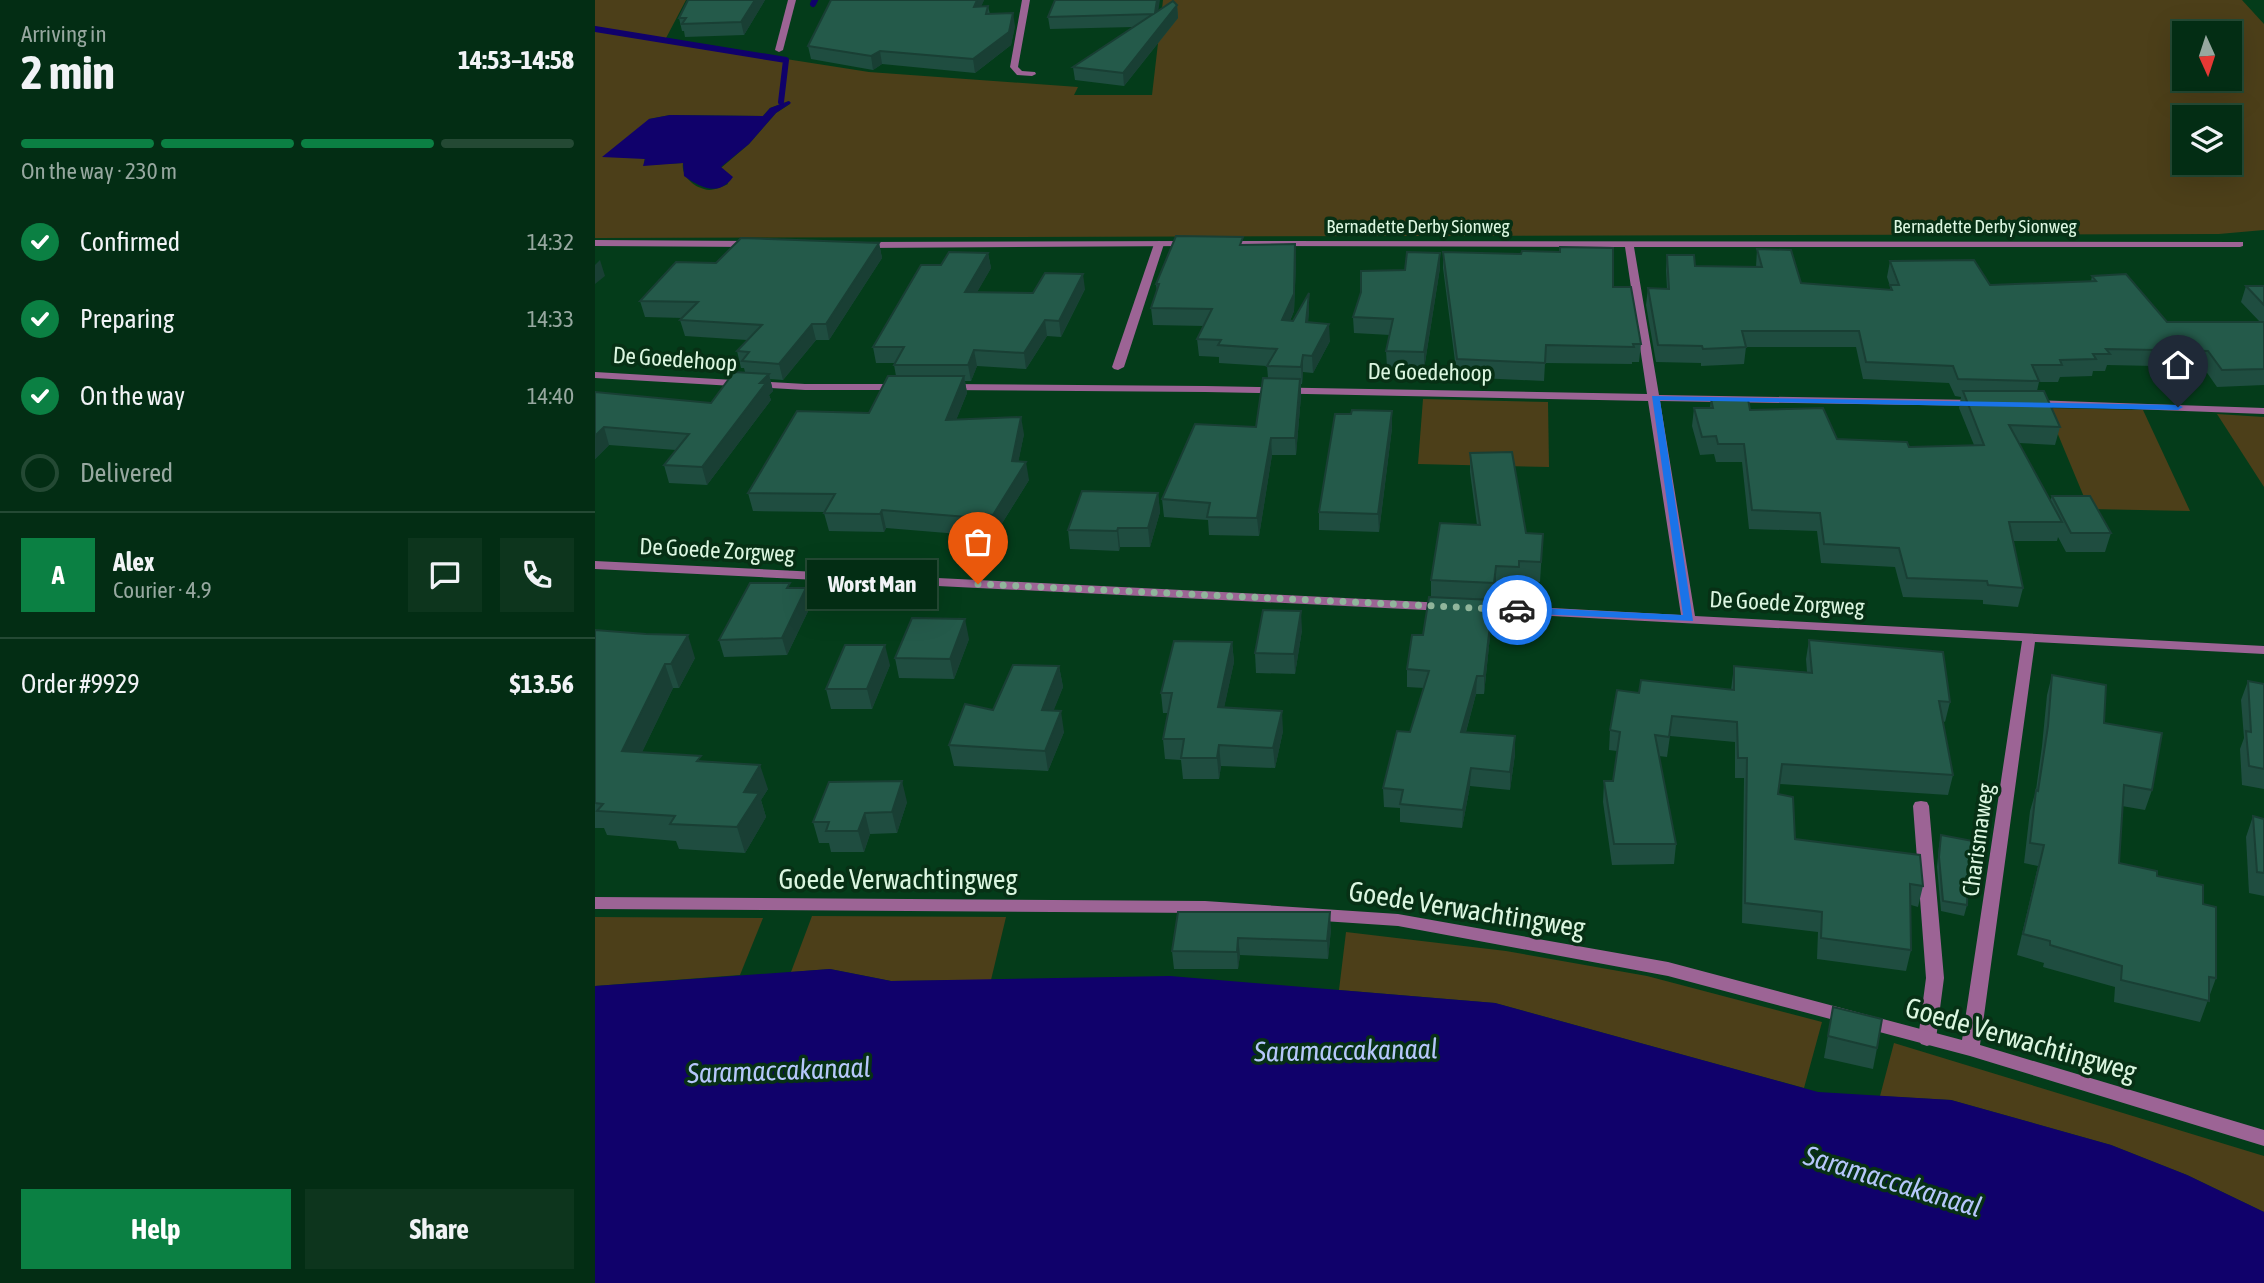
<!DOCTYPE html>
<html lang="en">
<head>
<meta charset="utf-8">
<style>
	:root { --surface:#032d14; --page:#0d351d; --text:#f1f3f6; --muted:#97a8a0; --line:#244934; --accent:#0b8043 }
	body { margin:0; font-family:"Asap Condensed",sans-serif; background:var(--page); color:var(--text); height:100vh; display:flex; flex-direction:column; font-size:26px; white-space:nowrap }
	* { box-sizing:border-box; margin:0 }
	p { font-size:23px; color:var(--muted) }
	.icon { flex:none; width:38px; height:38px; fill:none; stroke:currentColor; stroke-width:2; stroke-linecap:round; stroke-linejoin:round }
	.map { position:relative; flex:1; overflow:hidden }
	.side { display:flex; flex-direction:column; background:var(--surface); width:595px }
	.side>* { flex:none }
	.needle { width:46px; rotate:177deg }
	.fabs { position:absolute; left:1577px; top:21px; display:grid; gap:14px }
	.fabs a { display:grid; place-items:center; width:70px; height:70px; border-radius:0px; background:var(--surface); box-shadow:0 7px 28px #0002,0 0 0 2px var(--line); font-size:35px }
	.pin { position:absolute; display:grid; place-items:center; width:60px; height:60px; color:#fff; margin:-72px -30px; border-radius:50% 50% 50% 0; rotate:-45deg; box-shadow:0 0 7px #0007 }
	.pin .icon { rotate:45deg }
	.courier { position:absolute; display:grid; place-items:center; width:70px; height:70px; margin:-35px; border:5px solid #1a73e8; border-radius:50%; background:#fff; color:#222; box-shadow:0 2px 9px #0007 }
	.bubble { position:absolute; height:49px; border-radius:0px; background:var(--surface); box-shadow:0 7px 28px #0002,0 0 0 2px var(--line); font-size:23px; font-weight:700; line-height:49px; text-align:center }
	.overview em { font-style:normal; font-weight:700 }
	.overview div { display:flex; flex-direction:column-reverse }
	.overview { display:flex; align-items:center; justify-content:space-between; height:119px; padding:0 21px }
	h1 { font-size:46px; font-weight:700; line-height:52px }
	.bar { display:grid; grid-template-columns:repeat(4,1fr); gap:10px 7px; align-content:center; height:84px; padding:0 21px }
	.bar i { height:9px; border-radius:5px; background:var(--line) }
	.bar .on { background:var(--accent) }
	.bar p { grid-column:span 4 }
	.line { display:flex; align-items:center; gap:18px; padding:0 21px; border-top:2px solid var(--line) }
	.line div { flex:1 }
	.round { display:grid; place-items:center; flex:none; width:74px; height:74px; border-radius:0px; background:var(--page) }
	ol { padding:0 21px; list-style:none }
	li { display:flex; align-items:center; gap:21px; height:77px }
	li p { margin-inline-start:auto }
	li .icon { padding:7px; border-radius:50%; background:var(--accent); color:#fff; stroke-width:4 }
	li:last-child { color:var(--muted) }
	li i { width:38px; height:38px; border:4px solid var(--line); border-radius:50% }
	.action { display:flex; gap:14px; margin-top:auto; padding:14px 21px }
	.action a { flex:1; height:80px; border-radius:0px; background:var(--accent); color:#fff; font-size:28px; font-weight:700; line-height:80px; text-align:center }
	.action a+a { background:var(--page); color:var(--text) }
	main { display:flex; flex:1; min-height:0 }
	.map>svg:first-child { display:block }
	.green { fill:#4c3f19; fill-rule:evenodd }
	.water { fill:#10016b }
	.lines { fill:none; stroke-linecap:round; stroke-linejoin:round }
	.stream { stroke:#10016b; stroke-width:6 }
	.lane { fill:#9c6495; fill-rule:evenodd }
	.street { fill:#9c6495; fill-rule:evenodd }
	.wall { fill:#1f4d40 }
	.shaded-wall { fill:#193f34 }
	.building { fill:#245a4a; stroke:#193f34; stroke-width:2 }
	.route { fill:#1a73e8 }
	.done { stroke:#90b59b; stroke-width:7; stroke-dasharray:0 12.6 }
	.labels { text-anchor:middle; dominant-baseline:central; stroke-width:7; stroke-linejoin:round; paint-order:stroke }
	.far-street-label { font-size:19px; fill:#dbf6e0; stroke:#073015 }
	.street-label { font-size:23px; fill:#dbf6e0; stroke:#073015 }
	.near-street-label { font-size:28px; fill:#dbf6e0; stroke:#073015 }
	.near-water-label { font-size:28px; font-style:italic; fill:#b6c7fb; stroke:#073015 }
</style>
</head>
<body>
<main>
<section class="side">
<div class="overview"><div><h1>2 min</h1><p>Arriving in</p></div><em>14:53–14:58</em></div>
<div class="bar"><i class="on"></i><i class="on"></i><i class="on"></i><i></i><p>On the way · 230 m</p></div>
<ol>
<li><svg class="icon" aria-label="check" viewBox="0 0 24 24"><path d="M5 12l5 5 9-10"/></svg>Confirmed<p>14:32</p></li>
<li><svg class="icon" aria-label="check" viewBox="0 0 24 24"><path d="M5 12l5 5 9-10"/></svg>Preparing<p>14:33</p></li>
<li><svg class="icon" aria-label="check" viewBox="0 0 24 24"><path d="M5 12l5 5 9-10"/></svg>On the way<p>14:40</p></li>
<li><i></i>Delivered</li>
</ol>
<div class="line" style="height:126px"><b class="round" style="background:var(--accent);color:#fff">A</b><div><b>Alex</b><p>Courier · 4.9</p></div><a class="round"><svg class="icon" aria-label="chat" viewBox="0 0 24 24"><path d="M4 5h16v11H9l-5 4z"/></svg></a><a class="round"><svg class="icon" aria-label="phone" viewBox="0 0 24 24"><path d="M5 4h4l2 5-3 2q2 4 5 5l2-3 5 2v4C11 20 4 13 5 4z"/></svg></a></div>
<div class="line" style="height:91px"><div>Order #9929</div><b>$13.56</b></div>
<div class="action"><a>Help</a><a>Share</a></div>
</section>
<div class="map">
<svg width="1669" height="1283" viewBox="0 0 1669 1283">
	<rect width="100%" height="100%" fill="#043c1a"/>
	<g class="green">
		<path d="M0 0H91L70 40 274 72 483 87 479 95H557L568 0H1647L1669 24V230L1624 234 0 238ZM1589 33H1634V79H1589ZM194 101 195 104 181 113 154 144 126 168 133 184C126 187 117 192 109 189 97 186 86 175 88 163L49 165 54 119 75 115 168 116 175 108ZM1589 117H1634V163H1589Z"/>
		<path d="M828 399 953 402 954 467 823 464Z"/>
		<path d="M1452 408 1548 410 1595 511 1494 509Z"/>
		<path d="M1622 414 1669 417V487Z"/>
		<path d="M217 916 411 917 396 980 296 981 235 969 196 972Z"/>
		<path d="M0 917 168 918 145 975 0 986Z"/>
		<path d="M751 932 911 951 1052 976 1227 1022 1209 1088 900 1003 744 990Z"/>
		<path d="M1299 1043 1669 1156V1212L1592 1175 1516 1145 1356 1100 1285 1096Z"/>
	</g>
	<g class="water">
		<path d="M194 101 196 103 181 113 154 144 126 167 138 177C124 197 106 188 89 176L88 163 48 166 50 159 7 157 54 119 75 115 168 116 175 108Z"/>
		<path d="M235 969 296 981 575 976 900 1003 1223 1092 1356 1100 1516 1145 1592 1175 1669 1212V1283H0V986Z"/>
	</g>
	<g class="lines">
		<g class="stream">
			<path d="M218 4 220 0"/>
			<path d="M0 29 191 60 186 102"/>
		</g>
		<g class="lane">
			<path d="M564 241 569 244 529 367 523 370 519 369 517 367 559 244Z"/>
			<path d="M1326 801 1332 802 1334 806 1349 978 1341 1039 1338 1044 1332 1046 1326 1044 1323 1039 1331 978 1318 806 1320 802Z"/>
		</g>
		<g class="street">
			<path d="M193 0H201L188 50 184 52 180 50Z"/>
			<path d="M427 0H435L423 67 427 71 440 72 441 74 437 76 422 75 415 67Z"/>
			<path d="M0 240 157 241 162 244 157 247 0 246Z"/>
			<path d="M594 241 597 242V246L268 248 263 245 268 242Z"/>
			<path d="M632 241 1648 242V246L1645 247H1039L1064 395 1384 400 1390 403 1384 406 1065 401 1100 616 1669 646V654L1440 642 1385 1045 1669 1130V1146L1375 1056 1073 976 803 926 610 913 0 909V897L610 901 803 914 1073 962 1367 1040 1427 641 881 612 874 608 881 604 1086 615 1053 401 610 392 351 390 345 387 351 384 610 386 1052 394 1030 247 629 246V242Z"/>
			<path d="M0 372 210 384H306L312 387 306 390H210L0 378Z"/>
			<path d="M1436 400 1669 408V414L1432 405 1430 403Z"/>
			<path d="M0 561 850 603 857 607 850 611 0 569Z"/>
		</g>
	</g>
	<g class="wall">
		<path d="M93 0H170L149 35 90 37 89 31H87L84 18Z"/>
		<path d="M236 0H389L386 6H393L395 14 420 26 416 45 380 73 287 64 278 70 216 59 213 46Z"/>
		<path d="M582 5 583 18 529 86 480 80 478 67 538 27 455 29 453 17 563 10Z"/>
		<path d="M284 243 287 258 234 340H221L188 380 175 379 178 391 174 395 176 400 112 485 74 483 69 465 81 450 14 445 0 459V392L116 403 150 372 149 368H146L142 351 152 340 90 336 85 320 88 318 50 317 45 301 121 263Z"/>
		<path d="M700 244 701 261 699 311 695 321H698L714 309 713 322 735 341 718 373 708 372 707 384H706V396L701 455H677L664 536 614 535 613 520 569 517 567 499 661 427 673 378 672 366 624 363V357L604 356 602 339 609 326 558 325 556 308 562 292 561 284 648 245Z"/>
		<path d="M1162 249 1206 283 1295 290V286L1292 277 1295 261 1395 285 1496 281 1497 276 1572 322H1665L1646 302 1651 286H1669V385L1622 387 1608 367 1512 365 1510 371H1498L1497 376 1465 377 1463 382H1444L1442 391 1465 427 1460 445 1424 443 1455 501 1457 496 1516 533 1510 552H1471L1463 537 1462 541H1418L1428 588 1423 607 1388 604V600L1308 597 1300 567 1226 563 1222 531 1154 529 1147 462H1121L1119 454 1105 455 1097 426 1099 408H1115L1116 399 1155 410 1242 439 1314 447 1379 445 1364 408 1366 397 1360 396 1354 383 1268 379 1261 347H1151L1149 364 1106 366V363L1061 362 1051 305 1053 288 1072 289 1071 270 1072 255 1100 266 1161 267Z"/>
		<path d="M848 252 1018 287 1046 344 1044 362H1037V364L950 363 949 381 862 377 848 268Z"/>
		<path d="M393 253 396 268 382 292 438 293 490 289 466 337 452 336 431 369 382 366 376 381H370L372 393 361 420 429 434 423 462 434 480 401 533 390 532 388 536 291 528 289 532 234 531 229 513 230 512 158 511 153 493 274 413 301 376 299 365 300 363H281L278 347 346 265Z"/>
		<path d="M845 253V268L829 369 792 367 791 351 795 335 759 333 758 317 810 270Z"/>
		<path d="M797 428 784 532 724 530V512Z"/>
		<path d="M875 453 931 533 948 534 945 582 924 581 923 587 901 586 899 602H898L897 617 889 694H881L871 732 920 736V754L915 790 875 786 867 828 805 822V808L789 807 788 788 815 732 829 688 812 687V669L828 635 836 597V580L882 525 875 472Z"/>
		<path d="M563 493 565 512 555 547H525L524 551 475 549 473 530Z"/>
		<path d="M216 605 192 655 129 657 124 640Z"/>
		<path d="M0 630 100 658 84 688H78L47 752 107 761 173 789 166 800 171 817 150 853 84 849 81 841 12 835 9 828H0Z"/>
		<path d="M707 630 700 674 661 673 660 653Z"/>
		<path d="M374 639 359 679 304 678 300 658Z"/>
		<path d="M1214 640 1355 702 1350 722 1348 721 1358 775 1353 795 1185 784 1183 794 1200 839 1328 886 1323 907 1316 905V950L1311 971 1222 959 1223 932 1147 923 1149 778H1140V742L1075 736 1072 757 1064 756 1081 844 1079 864 1017 865 1008 802 1009 781H1018L1022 751 1014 750 1015 730 1044 693 1136 690 1139 666 1212 672 1211 659Z"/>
		<path d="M637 642 639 662 629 707 688 731 680 768 626 766 624 779H588L586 760 570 759 568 739 573 713H568L566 693Z"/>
		<path d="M295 665 277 709H236L231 689Z"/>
		<path d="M464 666 468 687 458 711 469 732 453 771 359 766 354 745 398 710Z"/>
		<path d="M1457 675 1509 723 1557 790 1550 810 1527 806 1524 863 1562 876 1608 904 1621 978 1605 1022 1519 1002 1520 987 1448 967 1449 963 1422 955 1443 866 1429 863 1435 811 1441 790 1447 746 1452 695Z"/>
		<path d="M1653 681 1669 684V789L1647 785 1645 749 1649 738 1646 700Z"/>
		<path d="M312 802 302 833 275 834 269 852H236L234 843H224L218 822Z"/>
		<path d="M1658 816 1669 819V896L1654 893 1651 837Z"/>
		<path d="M1346 835 1380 878 1377 888H1373L1372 905 1369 916 1346 911 1342 867 1344 846Z"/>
		<path d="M583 912 736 929 733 959 645 955 643 969H579L577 951Z"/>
		<path d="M1238 1007 1282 1048 1278 1069 1229 1058Z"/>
	</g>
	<g class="shaded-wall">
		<path d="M160 0H170L149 35 146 22Z"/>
		<path d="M382 0H389L381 19 379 7Z"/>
		<path d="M562 0H565L561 25 560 13Z"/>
		<path d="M582 5 583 18 529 86 528 73Z"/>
		<path d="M418 13 420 26 416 45 380 73 378 59Z"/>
		<path d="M285 51 287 64 278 70 276 56Z"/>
		<path d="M284 243 287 258 234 340 231 324Z"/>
		<path d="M700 244 701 261 699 311 688 337 687 320Z"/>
		<path d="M393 253 396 268 373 308 370 292Z"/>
		<path d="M845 253V268L829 369V352Z"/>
		<path d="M5 260 10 276 0 284V265Z"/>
		<path d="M488 274 490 289 466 337 464 321Z"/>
		<path d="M714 293V309L712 339 711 322Z"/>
		<path d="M450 320 452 336 431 369 429 353Z"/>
		<path d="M217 324 221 340 188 380 184 364Z"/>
		<path d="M734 324 735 341 718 373 717 356Z"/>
		<path d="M379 350 382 366 376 381 373 365Z"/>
		<path d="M708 355V372L707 384 706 367Z"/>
		<path d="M174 374 178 391 174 395 176 400 112 485 107 467 165 383Z"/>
		<path d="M369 376 372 393 354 438 351 420Z"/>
		<path d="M705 379 706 396 701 455 700 438Z"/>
		<path d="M797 411V428L784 532 783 514Z"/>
		<path d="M426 417 429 434 420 479 417 461Z"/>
		<path d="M9 427 14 445 0 459V436Z"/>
		<path d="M676 438 677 455 664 536 662 518Z"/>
		<path d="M431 462 434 480 401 533 398 515Z"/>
		<path d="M563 493 565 512 555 547 553 528Z"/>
		<path d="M287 510 291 528 289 532 285 514Z"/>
		<path d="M387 514 390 532 388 536 384 518Z"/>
		<path d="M523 528 525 547 524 551 522 531Z"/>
		<path d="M901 566V586L899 602V583Z"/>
		<path d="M211 588 216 605 192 655 187 638Z"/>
		<path d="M898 600 897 617 889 694V676Z"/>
		<path d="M706 611 707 630 700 674 699 654Z"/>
		<path d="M370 619 374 639 359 679 355 659Z"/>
		<path d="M93 635 100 658 84 688 76 664Z"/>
		<path d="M637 642 639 662 625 727 623 707Z"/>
		<path d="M290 645 295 665 277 709 272 689Z"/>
		<path d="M70 664 78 688 36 775 27 751Z"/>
		<path d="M464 666 468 687 451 730 447 710Z"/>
		<path d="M882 676 881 694 866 750V732Z"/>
		<path d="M466 711 469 732 453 771 450 751Z"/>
		<path d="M687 711 688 731 680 768 678 748Z"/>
		<path d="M920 736V754L915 790V772Z"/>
		<path d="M624 745 626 766 624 779 622 758Z"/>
		<path d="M165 765 173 789 166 800 171 817 150 853 142 827 149 792Z"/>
		<path d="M876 768 875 786 867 828 868 810Z"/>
		<path d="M307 781 312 802 302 833 297 812Z"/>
		<path d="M270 813 275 834 269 852 263 831Z"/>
		<path d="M735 912 736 929 733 959 732 941Z"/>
		<path d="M643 938 645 955 643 969 642 952Z"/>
	</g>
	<g class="building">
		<path d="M93 0H160L146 22 87 24 91 18H84Z"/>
		<path d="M236 0H382L379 7 393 6 391 14 418 13 414 32 378 59 285 51 276 56 213 46Z"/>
		<path d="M460 0H562L560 13 578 1 582 5 528 73 478 67 558 14 453 17Z"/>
		<path d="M581 236 648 237 645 245 700 244 699 294 687 320 698 321 714 293 711 322 734 324 717 356 708 355 706 367 672 366 682 349 623 345 626 340 602 339 617 309 556 308 564 284H561Z"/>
		<path d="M146 238 284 243 231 324H217L184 364 147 361 154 352 142 351 167 325 85 320 103 302 45 301 81 262 121 263Z"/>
		<path d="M965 247 1018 248V287H1036L1046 344H1038L1039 347 951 345 950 363 862 359 848 252 926 254 927 251 965 252Z"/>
		<path d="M1162 249 1196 250 1206 283 1297 290 1295 285H1304L1295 261 1379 260 1395 285 1501 281 1497 276 1531 274 1572 322H1669V369L1627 370 1613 351 1511 349 1515 354H1498L1501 359 1465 360 1467 365H1437L1444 381 1363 379 1358 366 1271 362 1264 331H1147L1151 347 1108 349 1107 346 1063 345 1053 288 1074 289 1072 255H1099L1100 266 1167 267Z"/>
		<path d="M354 252 393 253 370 292 438 293 450 273 488 274 464 321 450 320 429 353 379 350 373 365H299L309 347H278L326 265H346Z"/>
		<path d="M812 252 845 253 829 352 791 351 798 319 758 317 766 292V271L810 270Z"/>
		<path d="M1651 286H1669V305Z"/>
		<path d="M139 372 174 374 165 383H171L107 467 69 465 94 434 9 427 0 436V392L116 403Z"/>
		<path d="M293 376H369L351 420 426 417 417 461 431 462 398 515 387 514 384 518 287 510 285 514 229 513 240 494 153 493 202 411 274 413Z"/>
		<path d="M668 378 705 379 700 438H676L662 518 612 517 615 503 567 499 600 424 661 427Z"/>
		<path d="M1368 391H1449L1465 427 1414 425 1467 522H1414L1428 588 1393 585 1392 581 1312 578 1304 548 1229 544 1225 513 1157 510 1149 444H1123L1121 436 1107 437 1099 408H1118L1116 399H1153L1155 410 1228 408 1242 439 1312 442 1314 447 1389 445Z"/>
		<path d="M757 410 797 411 783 514 724 512 740 414H756Z"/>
		<path d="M917 452 931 533 948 534 946 562 924 561V567L901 566 899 583 836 580 845 523 885 525 875 453Z"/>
		<path d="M487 491 563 493 553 528H523L522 531 473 530Z"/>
		<path d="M1457 496H1495L1516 533H1476Z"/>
		<path d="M155 583H195L192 588H211L187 638 124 640Z"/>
		<path d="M834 597 898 600 889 676H882L866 732 920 736 915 772 876 768 868 810 805 804 808 790 788 788 802 731 815 732 834 671 812 669 817 635H828Z"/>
		<path d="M668 610 706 611 699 654 660 653Z"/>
		<path d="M317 618 370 619 355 659 300 658Z"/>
		<path d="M0 630 51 634 93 635 76 664H70L27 751 106 756 102 761 165 765 149 792 164 793 142 827 75 824 80 816 2 811 8 804 0 803Z"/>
		<path d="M1214 640 1348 652 1355 702 1344 701 1358 775 1187 764 1183 794 1198 797 1200 839 1325 855 1328 886 1315 884 1316 950 1226 938 1227 912 1150 903 1152 758H1143L1142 722 1077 716 1074 737 1060 735 1081 844H1019L1009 781H1018L1025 732 1015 730 1022 690 1044 693 1046 680 1139 690V666L1217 673Z"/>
		<path d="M579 641 637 642 623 707 687 711 678 748 624 745 622 758H586L589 739H568L577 693H566Z"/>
		<path d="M250 645H290L272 689H231Z"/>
		<path d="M418 665 464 666 447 710 466 711 450 751 354 745 370 704 398 710Z"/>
		<path d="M1457 675 1511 685 1509 723 1567 733 1557 790 1529 785 1524 863 1562 871V876L1608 885V904L1621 907V978L1614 977V1001L1526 980 1527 966 1455 945V941L1428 934 1449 845 1435 843 1441 790 1443 791 1453 726Z"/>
		<path d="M1653 681 1669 684V769L1654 766 1651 731 1656 732Z"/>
		<path d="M307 781 297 812 270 813 263 831H231L234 822H218L234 782Z"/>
		<path d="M1658 816 1669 819V873L1662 872Z"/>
		<path d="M1346 835 1383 842 1380 878 1373 877 1372 905 1348 901 1344 857Z"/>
		<path d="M583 912H735L732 941 643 938 642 952 577 951Z"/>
		<path d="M1238 1007 1287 1019 1282 1048 1233 1036Z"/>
	</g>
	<path class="route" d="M1057 396 1583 405 1588 407 1583 410 1065 400 1098 621 918 613 916 610 922 607 1088 615Z"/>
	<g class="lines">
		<path class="done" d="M383 584 922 610"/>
	</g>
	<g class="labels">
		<g class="far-street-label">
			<text x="823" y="226">Bernadette Derby Sionweg</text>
			<text x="1390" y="226">Bernadette Derby Sionweg</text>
		</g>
		<g class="street-label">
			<text transform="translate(80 359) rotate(4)">De Goedehoop</text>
			<text transform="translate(835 372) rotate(1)">De Goedehoop</text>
			<text transform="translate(122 550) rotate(3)">De Goede Zorgweg</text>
			<text transform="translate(1192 603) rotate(3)">De Goede Zorgweg</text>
			<text transform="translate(1383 840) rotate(-82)">Charismaweg</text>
		</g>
		<g class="near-street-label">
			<text x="303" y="879">Goede Verwachtingweg</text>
			<text transform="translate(872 909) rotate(9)">Goede Verwachtingweg</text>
			<text transform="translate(1426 1039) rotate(16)">Goede Verwachtingweg</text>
		</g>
		<g class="near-water-label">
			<text transform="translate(751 1050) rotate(-1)">Saramaccakanaal</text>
			<text transform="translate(184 1070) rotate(-2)">Saramaccakanaal</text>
			<text transform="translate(1298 1181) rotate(17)">Saramaccakanaal</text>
		</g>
	</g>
</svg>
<div class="fabs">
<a><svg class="needle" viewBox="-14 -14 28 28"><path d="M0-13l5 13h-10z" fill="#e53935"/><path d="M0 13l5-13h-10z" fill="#97a8a0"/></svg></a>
<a><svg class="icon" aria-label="layers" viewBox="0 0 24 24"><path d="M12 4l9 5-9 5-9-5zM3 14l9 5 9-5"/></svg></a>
</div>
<div class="pin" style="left:383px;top:584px;background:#ea580c"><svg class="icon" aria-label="bag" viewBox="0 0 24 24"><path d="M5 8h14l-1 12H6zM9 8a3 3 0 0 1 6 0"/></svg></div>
<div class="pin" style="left:1583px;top:407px;background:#1f2937"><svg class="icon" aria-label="home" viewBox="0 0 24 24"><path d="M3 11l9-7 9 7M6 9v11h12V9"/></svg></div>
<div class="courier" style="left:922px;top:610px"><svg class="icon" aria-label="car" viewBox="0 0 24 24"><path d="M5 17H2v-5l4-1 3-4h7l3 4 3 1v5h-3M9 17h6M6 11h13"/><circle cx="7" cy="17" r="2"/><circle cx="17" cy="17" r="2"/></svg></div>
<div class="bubble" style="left:212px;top:560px;width:130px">Worst Man</div>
</div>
</main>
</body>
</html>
